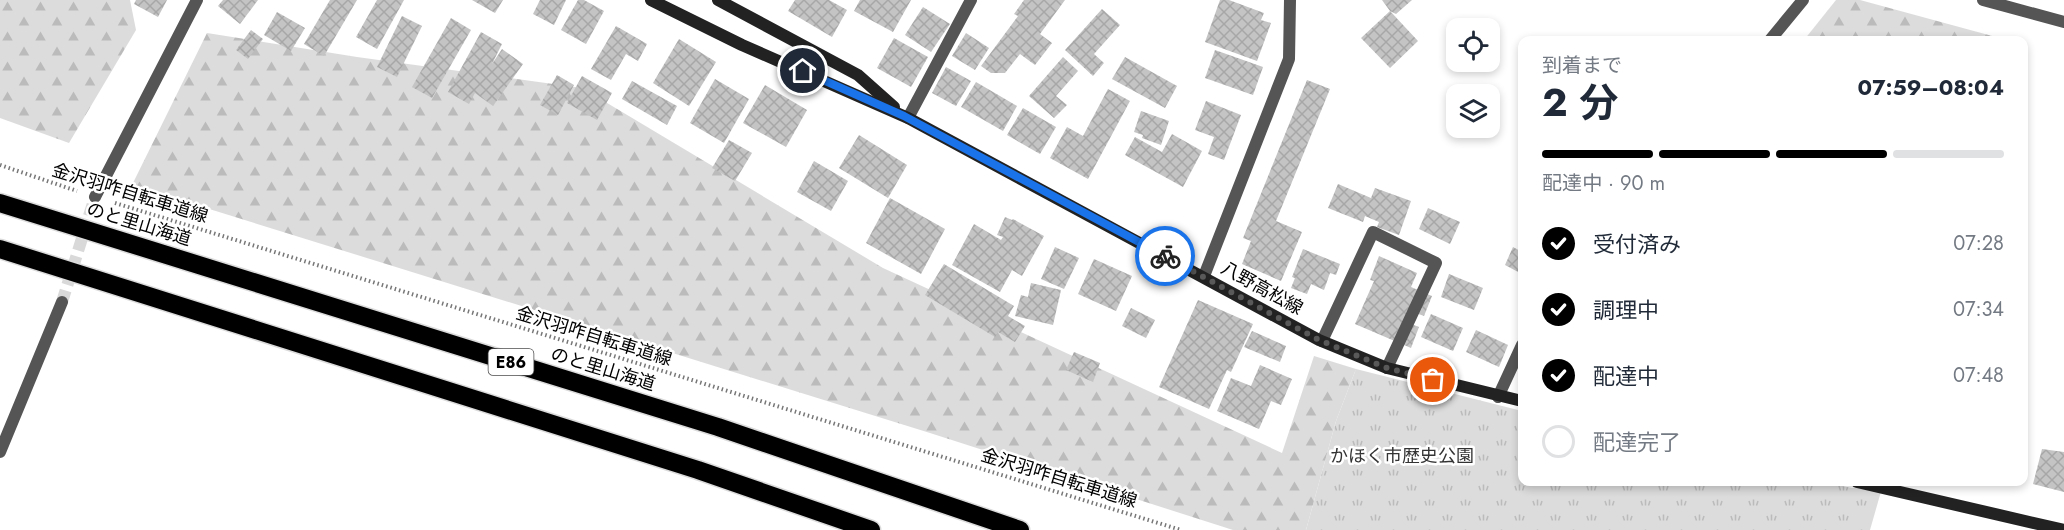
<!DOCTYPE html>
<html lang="ja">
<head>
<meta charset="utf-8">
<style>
	:root { --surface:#fff; --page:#f2f2f3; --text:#1f2937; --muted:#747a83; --line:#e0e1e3; --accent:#000 }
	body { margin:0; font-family:Jost,"Noto Sans JP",sans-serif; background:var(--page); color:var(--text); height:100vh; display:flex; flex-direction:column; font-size:22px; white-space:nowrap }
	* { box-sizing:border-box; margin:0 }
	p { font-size:20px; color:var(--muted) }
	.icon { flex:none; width:33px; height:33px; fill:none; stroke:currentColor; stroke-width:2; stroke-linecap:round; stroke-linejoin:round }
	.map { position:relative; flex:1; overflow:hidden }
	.panel { position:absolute; left:1518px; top:36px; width:510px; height:450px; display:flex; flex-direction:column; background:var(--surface); border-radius:12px; box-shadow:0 3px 9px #0003 }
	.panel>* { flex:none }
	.tools { position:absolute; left:1446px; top:18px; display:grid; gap:12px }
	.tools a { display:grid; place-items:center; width:54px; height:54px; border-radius:12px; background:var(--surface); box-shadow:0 3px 9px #0003; font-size:30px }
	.pin { position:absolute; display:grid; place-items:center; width:51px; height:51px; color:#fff; margin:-26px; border:3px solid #fff; border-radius:50%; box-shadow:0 2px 6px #0007 }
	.courier { position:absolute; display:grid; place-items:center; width:60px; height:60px; margin:-30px; border:4px solid #1a73e8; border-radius:50%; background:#fff; color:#222; box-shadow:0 2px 8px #0007 }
	.summary em { font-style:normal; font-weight:700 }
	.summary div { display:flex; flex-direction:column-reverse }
	.summary { display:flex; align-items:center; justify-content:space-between; height:102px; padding:0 24px }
	h1 { font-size:39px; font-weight:700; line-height:45px }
	.bar { display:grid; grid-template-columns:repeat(4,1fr); gap:9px 6px; align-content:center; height:72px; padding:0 24px }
	.bar i { height:8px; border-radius:4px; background:var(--line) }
	.bar .selected { background:var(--accent) }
	.bar p { grid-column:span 4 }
	ol { padding:0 24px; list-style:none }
	li { display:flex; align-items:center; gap:18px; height:66px }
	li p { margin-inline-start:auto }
	li .icon { padding:6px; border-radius:50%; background:var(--accent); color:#fff; stroke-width:4 }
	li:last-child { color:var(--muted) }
	li i { width:33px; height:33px; border:3px solid var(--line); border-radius:50% }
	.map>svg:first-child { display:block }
	.grass { fill:url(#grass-tufts) }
	.forest { fill:url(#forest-firs) }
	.building { fill:url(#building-cross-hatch) }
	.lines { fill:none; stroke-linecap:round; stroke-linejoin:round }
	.street-tunnel { stroke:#d9d9d9; stroke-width:12; stroke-dasharray:12 6; stroke-linecap:butt }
	.highway-casing { stroke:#dbdbdb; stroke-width:21 }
	.path { stroke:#777; stroke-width:4; stroke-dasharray:1.5 3; stroke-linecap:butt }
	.street { stroke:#555; stroke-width:12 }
	.secondary { stroke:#222; stroke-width:12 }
	.highway { stroke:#000; stroke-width:18 }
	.done { stroke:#595959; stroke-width:6; stroke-dasharray:0 10.8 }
	.route { stroke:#1a73e8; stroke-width:8 }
	.labels { text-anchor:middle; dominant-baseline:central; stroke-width:5; stroke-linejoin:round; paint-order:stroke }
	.shield { fill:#fff; stroke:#4c4c4c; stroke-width:1.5 }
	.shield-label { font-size:16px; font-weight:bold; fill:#000 }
	.street-label { font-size:18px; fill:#000; stroke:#fff }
	.park-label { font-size:18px; fill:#333; stroke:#fff }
</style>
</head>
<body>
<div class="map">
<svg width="2064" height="530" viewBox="0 0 2064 530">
	<defs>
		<pattern id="grass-tufts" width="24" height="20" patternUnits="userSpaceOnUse" patternTransform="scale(1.5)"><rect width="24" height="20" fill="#dcdcdc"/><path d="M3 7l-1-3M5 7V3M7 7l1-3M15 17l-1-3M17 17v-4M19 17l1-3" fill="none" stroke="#bbb"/></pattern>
		<pattern id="forest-firs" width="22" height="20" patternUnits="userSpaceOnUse" patternTransform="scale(1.5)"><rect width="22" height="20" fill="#dcdcdc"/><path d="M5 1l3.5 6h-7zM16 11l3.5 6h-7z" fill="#bbb"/></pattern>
		<pattern id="building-cross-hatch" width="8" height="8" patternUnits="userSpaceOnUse" patternTransform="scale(1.5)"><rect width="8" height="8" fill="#c4c4c4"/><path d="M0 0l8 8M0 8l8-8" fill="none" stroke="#a7a7a7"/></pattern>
	</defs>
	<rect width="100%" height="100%" fill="#fff"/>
	<path class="grass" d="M1356 369 1522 411V482H1822L1852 488H1882L1870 530H1306L1336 421Z"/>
	<g class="forest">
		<path d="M0 0H130L136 30 69 143 0 118Z"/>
		<path d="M1836 0H1860L2007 40H1804Z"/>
		<path d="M207 33 357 57 582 88 883 268 1282 453 1314 356 1356 369 1336 421 1306 530H1233L930 433 132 185Z"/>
	</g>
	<g class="building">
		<path d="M136 0H167L158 17 134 4Z"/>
		<path d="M223 0H258L240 24 218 6Z"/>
		<path d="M330 0H357L324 56 304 44Z"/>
		<path d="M377 0H404L377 49 356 37Z"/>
		<path d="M472 0H503L495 13Z"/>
		<path d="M540 0H566L554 25 533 14Z"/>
		<path d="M578 0H584L604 11 586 44 561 30Z"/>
		<path d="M795 0H829L847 10 832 37 788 11Z"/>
		<path d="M860 0H911L893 32 854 11Z"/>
		<path d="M1024 0H1065L1040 34 1052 43 1035 65 1020 54 1005 73H991L981 66 1018 16 1014 14Z"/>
		<path d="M1220 0H1229L1264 13 1261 20 1271 23 1257 61 1205 42Z"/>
		<path d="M1382 0H1412L1396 14 1390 11 1418 41 1390 68 1361 38 1390 11Z"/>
		<path d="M923 7 950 24 931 52 905 35Z"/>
		<path d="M1102 9 1120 25 1094 54 1104 63 1093 76 1065 50Z"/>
		<path d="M277 12 305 28 291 51 264 35Z"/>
		<path d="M402 16 422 26 397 77 377 67Z"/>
		<path d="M451 18 471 30 432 98 412 87Z"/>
		<path d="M616 26 647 44 638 61 626 54 611 80 591 69Z"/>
		<path d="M251 30 263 39 248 59 236 50Z"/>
		<path d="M481 32 502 44 492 64 502 49 523 64 493 106 475 93 469 104 448 92Z"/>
		<path d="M966 33 989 48 975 70 952 56Z"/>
		<path d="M894 38 928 57 911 87 877 68Z"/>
		<path d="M679 39 716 62 689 106 653 83Z"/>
		<path d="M1215 50 1263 67 1253 95 1205 78Z"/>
		<path d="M1063 57 1078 71 1056 96 1067 105 1054 118 1029 96Z"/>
		<path d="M1125 57 1177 86 1165 108 1112 79Z"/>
		<path d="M946 67 971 81 956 106 932 93Z"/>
		<path d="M557 75 574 85 558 115 540 105Z"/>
		<path d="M582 76 612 93 597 120 567 103Z"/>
		<path d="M715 79 749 99 724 143 690 123Z"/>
		<path d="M1307 80 1330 89 1276 221 1302 232 1281 281 1242 264 1251 241 1243 238Z"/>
		<path d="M632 81 677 106 667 125 622 99Z"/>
		<path d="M976 82 1017 106 1003 131 961 107Z"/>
		<path d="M765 85 807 110 786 147 743 123Z"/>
		<path d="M1108 89 1130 101 1088 179 1050 158 1067 127 1083 136Z"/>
		<path d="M1206 101 1241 115 1224 160 1208 154 1214 137 1195 130Z"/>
		<path d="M1023 108 1056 127 1040 154 1007 135Z"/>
		<path d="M1141 111 1169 121 1161 145 1142 138 1143 135 1134 132Z"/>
		<path d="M1172 134 1202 151 1183 187 1125 155 1135 137 1162 152Z"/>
		<path d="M859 135 907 165 888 198 839 168Z"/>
		<path d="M729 140 752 153 735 181 712 168Z"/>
		<path d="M814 161 848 181 831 211 797 192Z"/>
		<path d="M1338 184 1371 198 1375 188 1411 201 1399 235 1377 227 1379 222 1365 216 1363 222 1328 208Z"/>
		<path d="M890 198 945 229 921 274 866 243Z"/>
		<path d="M1428 208 1460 222 1450 244 1419 229Z"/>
		<path d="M1005 217 1012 220 1013 219 1044 236 1022 276 1012 270 1000 292 952 265 974 224 1001 240 1003 237 997 235Z"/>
		<path d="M1055 247 1079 258 1064 289 1041 279Z"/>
		<path d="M1513 247 1522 252V274L1505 265Z"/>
		<path d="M1303 249 1340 264 1336 275 1330 273 1324 290 1311 284 1307 294 1291 288 1295 278 1292 277Z"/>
		<path d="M1379 256 1417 273 1411 287 1432 296 1424 316 1408 310 1403 321 1419 327 1411 348 1355 324 1374 281 1370 280Z"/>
		<path d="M1094 259 1132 276 1116 311 1078 294Z"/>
		<path d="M944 264 1014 306 1008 316 1025 326 1015 342 998 332 995 337 925 295Z"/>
		<path d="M1449 274 1483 288 1474 310 1441 297Z"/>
		<path d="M1031 283 1061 290 1053 325 1015 316 1021 295 1028 297Z"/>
		<path d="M1198 300 1253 324 1231 372 1227 370 1209 409 1159 387Z"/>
		<path d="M1131 308 1155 320 1146 338 1122 326Z"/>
		<path d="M1431 314 1463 328 1453 351 1421 337Z"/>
		<path d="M1476 330 1508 345 1499 367 1466 352Z"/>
		<path d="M1252 331 1286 346 1280 362 1244 347Z"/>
		<path d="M1074 352 1100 363 1093 382 1066 370Z"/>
		<path d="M1260 365 1292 379 1281 405 1271 401 1259 429 1217 411 1231 378 1251 386Z"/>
		<path d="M2042 449 2064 452V492L2033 484Z"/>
	</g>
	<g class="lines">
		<path class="street-tunnel" d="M62 302 95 197"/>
		<g class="highway-casing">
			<g id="highway">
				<path d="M0 203 718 427 1020 530"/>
				<path d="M0 249 698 470 871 530"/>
			</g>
		</g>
		<g class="path">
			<path d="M0 165 77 191"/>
			<path d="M115 203 1181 530"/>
		</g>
		<g class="street">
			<path d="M1983 0 2064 22"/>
			<path d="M1770 40 1803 0"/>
			<path d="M908 118 971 0"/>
			<path d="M95 197 197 0"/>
			<path d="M1204 276 1289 59 1290 0"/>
			<path d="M1322 341 1373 232 1436 263 1387 368"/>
			<path d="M1498 397 1522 345"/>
			<path d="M0 452 62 302"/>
		</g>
		<g class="secondary">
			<path d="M651 0 742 45 908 118 1319 340 1387 368 1522 401"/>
			<path d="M718 0 858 75 894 107"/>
			<path d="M1857 482 2064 530"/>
		</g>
		<use href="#highway" class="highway"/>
	</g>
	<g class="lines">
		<path class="done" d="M1165 256 1319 340 1387 368 1433 380"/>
		<path class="route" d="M803 71 904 116 1165 256"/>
	</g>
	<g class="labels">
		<rect class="shield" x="488.5" y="349" width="45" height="26" rx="4.5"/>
		<g class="shield-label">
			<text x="511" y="362">E86</text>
		</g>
		<g class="street-label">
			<text transform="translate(130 193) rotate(17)">金沢羽咋自転車道線</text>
			<text transform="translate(139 224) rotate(17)">のと里山海道</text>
			<text transform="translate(1262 288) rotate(29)">八野高松線</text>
			<text transform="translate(594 336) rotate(17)">金沢羽咋自転車道線</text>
			<text transform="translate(603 369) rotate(17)">のと里山海道</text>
			<text transform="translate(1059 478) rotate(17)">金沢羽咋自転車道線</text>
		</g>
		<g class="park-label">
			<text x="1402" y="456">かほく市歴史公園</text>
		</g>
	</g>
</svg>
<div class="tools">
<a><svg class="icon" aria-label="locate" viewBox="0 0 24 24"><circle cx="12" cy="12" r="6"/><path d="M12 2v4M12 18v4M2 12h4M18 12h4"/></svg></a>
<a><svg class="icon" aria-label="layers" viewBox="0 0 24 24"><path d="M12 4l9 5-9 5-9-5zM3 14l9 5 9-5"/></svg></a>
</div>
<div class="pin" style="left:1433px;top:380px;background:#ea580c"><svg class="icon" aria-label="bag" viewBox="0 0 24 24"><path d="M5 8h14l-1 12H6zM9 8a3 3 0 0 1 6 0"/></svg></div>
<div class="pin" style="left:803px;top:71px;background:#1f2937"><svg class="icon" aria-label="home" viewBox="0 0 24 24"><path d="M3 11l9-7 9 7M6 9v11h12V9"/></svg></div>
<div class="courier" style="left:1165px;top:256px"><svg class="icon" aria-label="bike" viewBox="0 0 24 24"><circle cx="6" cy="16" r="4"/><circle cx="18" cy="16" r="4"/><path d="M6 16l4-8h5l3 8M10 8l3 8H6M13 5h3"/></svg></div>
<section class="panel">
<div class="summary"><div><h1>2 分</h1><p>到着まで</p></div><em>07:59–08:04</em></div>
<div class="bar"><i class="selected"></i><i class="selected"></i><i class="selected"></i><i></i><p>配達中 · 90 m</p></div>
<ol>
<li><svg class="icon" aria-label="check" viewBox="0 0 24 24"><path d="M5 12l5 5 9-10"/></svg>受付済み<p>07:28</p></li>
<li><svg class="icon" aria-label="check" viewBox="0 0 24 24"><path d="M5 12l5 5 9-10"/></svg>調理中<p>07:34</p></li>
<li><svg class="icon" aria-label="check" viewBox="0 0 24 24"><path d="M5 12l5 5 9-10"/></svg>配達中<p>07:48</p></li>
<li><i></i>配達完了</li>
</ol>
</section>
</div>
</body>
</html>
